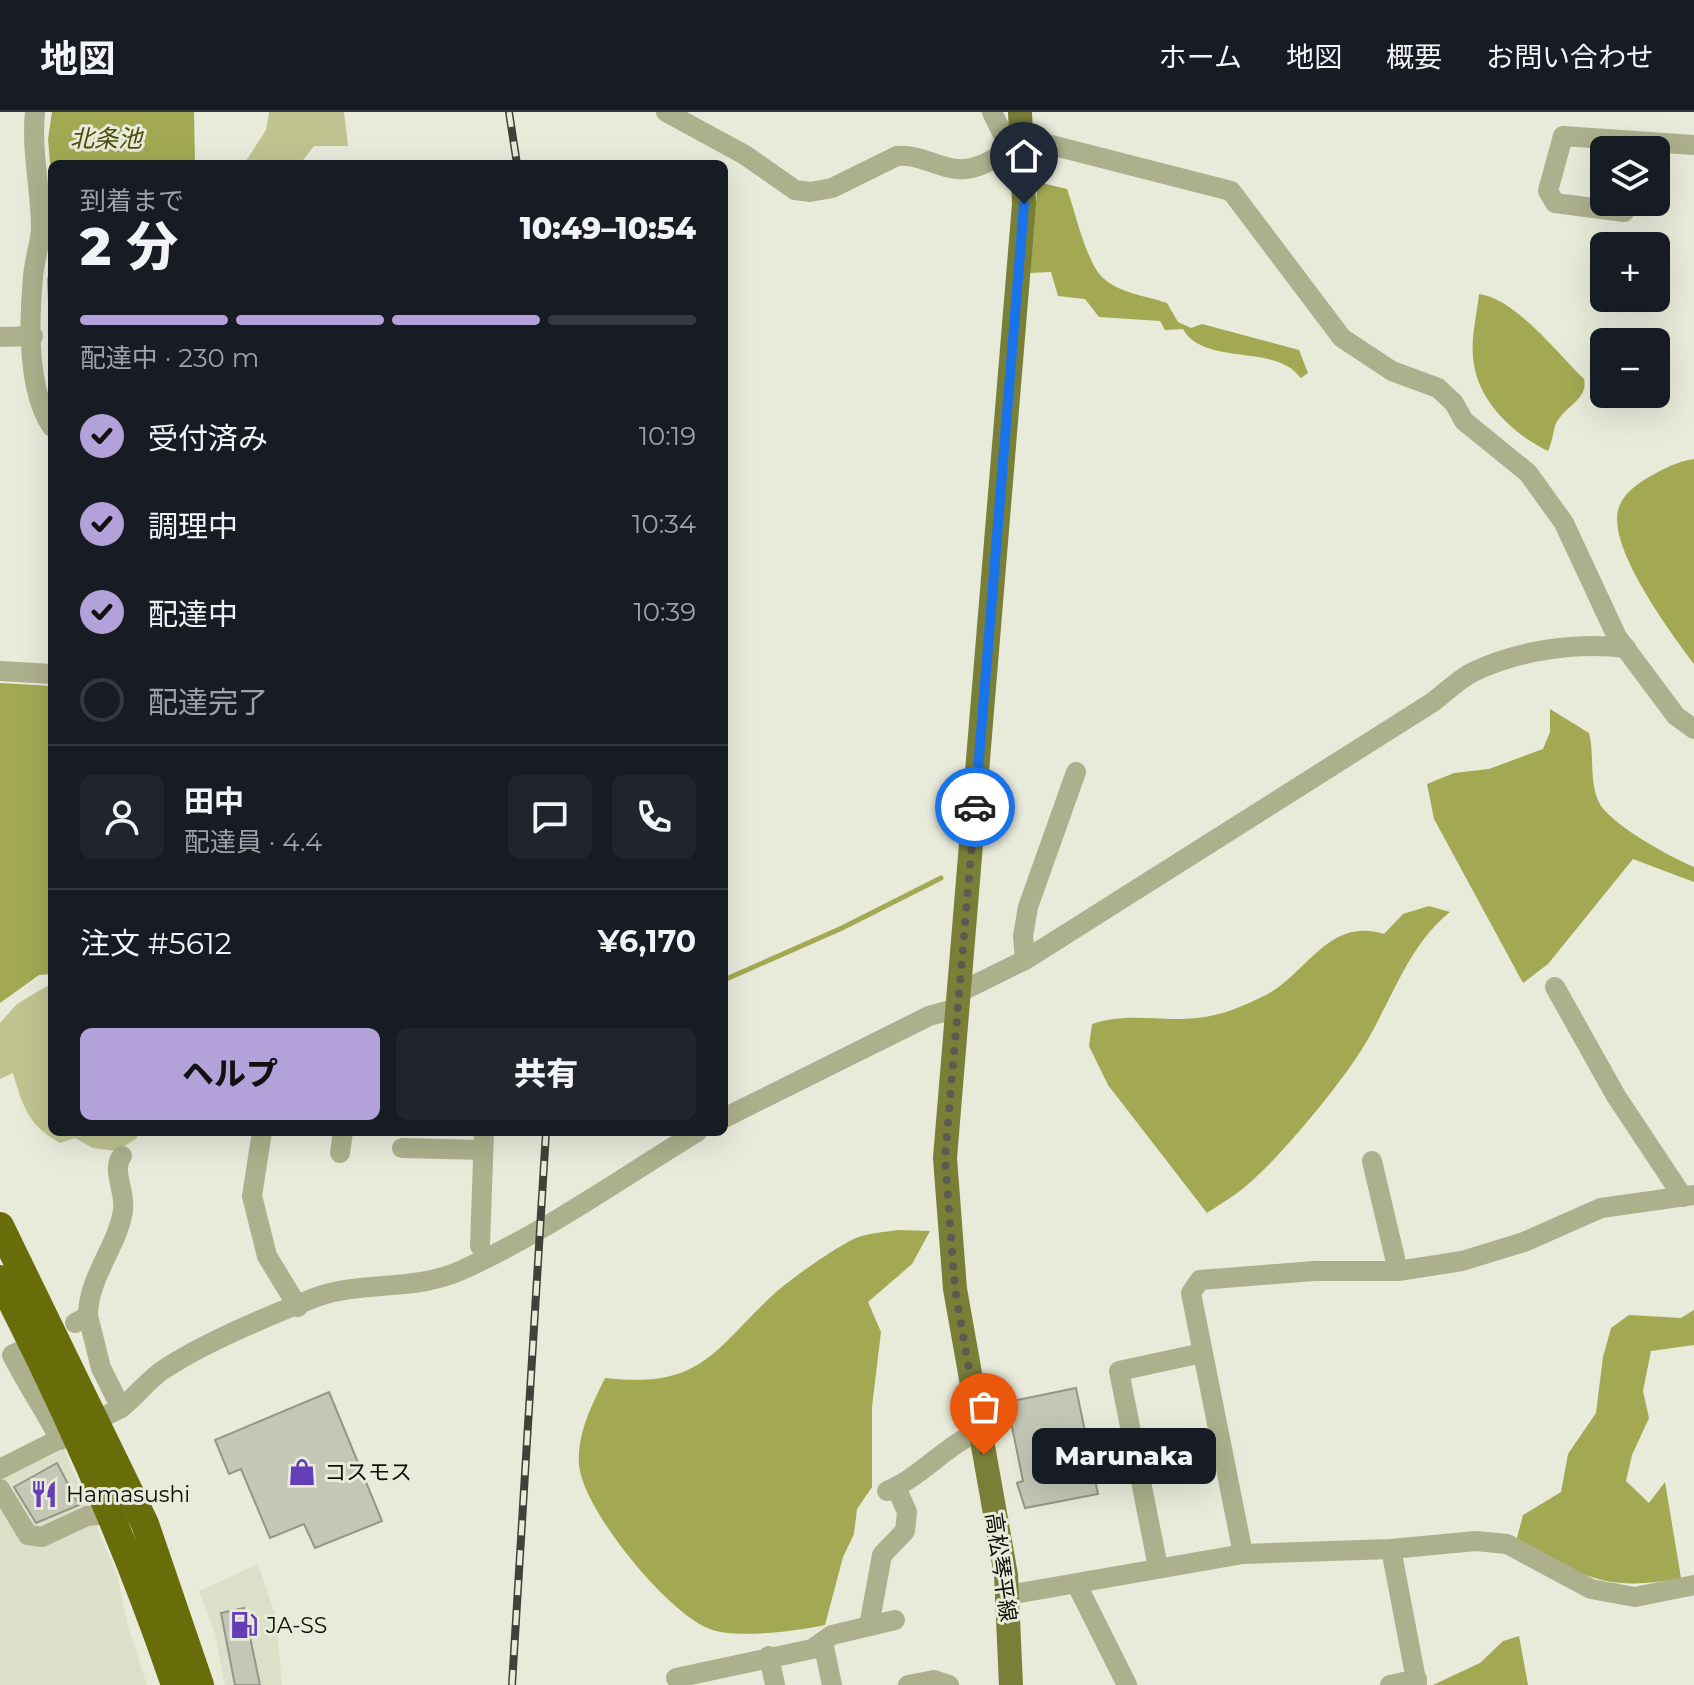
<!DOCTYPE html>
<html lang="ja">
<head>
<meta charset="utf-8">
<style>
	:root { --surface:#171b24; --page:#20242c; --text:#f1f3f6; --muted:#9ea1a6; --line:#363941; --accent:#b2a2d9 }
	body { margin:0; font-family:Montserrat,"Noto Sans JP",sans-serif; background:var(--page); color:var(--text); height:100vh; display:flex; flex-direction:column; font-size:30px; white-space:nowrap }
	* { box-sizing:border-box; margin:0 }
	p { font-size:26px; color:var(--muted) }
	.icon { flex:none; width:44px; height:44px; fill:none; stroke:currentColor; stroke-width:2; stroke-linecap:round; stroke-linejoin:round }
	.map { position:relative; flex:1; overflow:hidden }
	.panel { position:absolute; left:48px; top:48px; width:680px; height:976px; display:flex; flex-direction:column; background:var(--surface); border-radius:12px; box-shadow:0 8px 32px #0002 }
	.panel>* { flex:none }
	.fabs { position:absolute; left:1590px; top:24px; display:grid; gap:16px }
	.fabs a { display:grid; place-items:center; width:80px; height:80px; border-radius:12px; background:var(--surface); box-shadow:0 8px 32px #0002; font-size:40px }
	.pin { position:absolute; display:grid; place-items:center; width:68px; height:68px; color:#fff; margin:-82px -34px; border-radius:50% 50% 50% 0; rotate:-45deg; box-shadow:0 0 8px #0007 }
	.pin .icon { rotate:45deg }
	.courier { position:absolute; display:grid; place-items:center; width:80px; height:80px; margin:-40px; border:6px solid #1a73e8; border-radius:50%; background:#fff; color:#222; box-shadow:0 2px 10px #0007 }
	.bubble { position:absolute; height:56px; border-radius:12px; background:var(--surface); box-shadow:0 8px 32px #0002; font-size:26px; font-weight:800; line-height:56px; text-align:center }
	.summary em { font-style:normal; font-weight:800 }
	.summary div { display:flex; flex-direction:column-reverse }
	.summary { display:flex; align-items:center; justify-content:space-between; height:136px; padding:0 32px }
	h1 { font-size:52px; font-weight:800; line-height:60px }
	.bar { display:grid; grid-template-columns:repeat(4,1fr); gap:12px 8px; align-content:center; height:96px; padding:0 32px }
	.bar i { height:10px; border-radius:6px; background:var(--line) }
	.bar .current { background:var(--accent) }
	.bar p { grid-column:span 4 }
	.line { display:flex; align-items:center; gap:20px; padding:0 32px; border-top:2px solid var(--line) }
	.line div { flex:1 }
	.round { display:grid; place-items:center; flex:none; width:84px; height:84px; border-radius:12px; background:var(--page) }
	ol { padding:0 32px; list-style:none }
	li { display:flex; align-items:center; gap:24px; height:88px }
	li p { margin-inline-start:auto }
	li .icon { padding:8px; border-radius:50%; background:var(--accent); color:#111; stroke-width:4 }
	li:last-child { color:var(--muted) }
	li i { width:44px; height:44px; border:4px solid var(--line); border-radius:50% }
	.action { display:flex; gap:16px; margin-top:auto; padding:16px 32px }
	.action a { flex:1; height:92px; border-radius:12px; background:var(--accent); color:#111; font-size:32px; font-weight:800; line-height:92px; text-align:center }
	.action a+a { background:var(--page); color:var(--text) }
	header { display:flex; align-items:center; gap:48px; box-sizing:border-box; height:112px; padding:0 40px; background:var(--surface); border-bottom:2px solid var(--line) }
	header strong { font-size:38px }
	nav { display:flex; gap:44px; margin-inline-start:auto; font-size:28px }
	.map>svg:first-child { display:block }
	.built { fill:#dde0c8 }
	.green { fill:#bec390 }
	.water { fill:#a2a952 }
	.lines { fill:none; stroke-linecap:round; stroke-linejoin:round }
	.stream { stroke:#a2a952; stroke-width:5 }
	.building { fill:#c4c6b6; stroke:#949687; stroke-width:2 }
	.minor { stroke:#acb08c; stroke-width:20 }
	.major { stroke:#7a7f38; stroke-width:24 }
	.highway { stroke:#686d0a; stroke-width:28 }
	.rail-casing { stroke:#404239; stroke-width:8 }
	.rail { stroke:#e8eada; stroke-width:5; stroke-dasharray:15; stroke-linecap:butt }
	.done { stroke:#5a5c52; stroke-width:8; stroke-dasharray:0 14.4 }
	.route { stroke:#1a73e8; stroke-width:10 }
	.labels { text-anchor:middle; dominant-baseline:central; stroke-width:6; stroke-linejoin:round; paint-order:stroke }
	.poi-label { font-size:22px; fill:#0e0f09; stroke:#e8eada; text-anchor:start }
	.street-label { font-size:22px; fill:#0e0f09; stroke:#e8eada }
	.water-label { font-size:24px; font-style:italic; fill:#484c07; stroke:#e8eada }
</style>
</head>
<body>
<header>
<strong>地図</strong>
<nav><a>ホーム</a><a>地図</a><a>概要</a><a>お問い合わせ</a></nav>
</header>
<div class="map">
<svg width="1694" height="1573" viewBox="0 0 1694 1573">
	<rect width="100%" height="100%" fill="#e8eada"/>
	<g class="built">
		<path d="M64 1337 117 1463 129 1518 147 1573H0V1368Z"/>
		<path d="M258 1452 276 1505 282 1573H225L215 1522 199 1479Z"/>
	</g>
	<g class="green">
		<path d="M269 0H344L348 34H314L300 52H244L266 18Z"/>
		<path d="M47 874 52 875V1020H138L137 1026 117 1039 93 1036 75 1026 60 1031C28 1013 23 995 13 961L0 967V911L17 892Z"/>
	</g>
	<g class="water">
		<path d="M52 0H194L195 52H52V74L48 27Z"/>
		<path d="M1038 70 1067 77C1075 99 1086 149 1102 165 1118 181 1147 184 1167 191L1178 210 1191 216 1202 212 1299 238 1308 261 1301 266C1297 262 1292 256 1287 254 1258 237 1200 249 1183 217L1165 218 1160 209 1099 205 1085 187 1058 184 1051 160 1029 161Z"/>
		<path d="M52 143V270L47 168Z"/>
		<path d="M1479 182C1516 187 1557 241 1584 267 1589 288 1562 295 1555 314 1553 322 1552 330 1548 339 1513 322 1476 288 1473 245 1471 225 1477 202 1479 182Z"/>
		<path d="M1694 347V552C1671 521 1605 433 1619 395 1624 381 1637 372 1649 365 1665 356 1676 350 1694 347Z"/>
		<path d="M0 571 52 574V862L39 863 0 891Z"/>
		<path d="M1550 597 1589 621C1595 643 1588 673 1601 694 1616 715 1670 745 1694 755V770L1633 747 1548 852 1523 871 1434 707 1427 672 1454 661 1489 657 1543 637 1550 620Z"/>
		<path d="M1429 794 1450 800C1410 832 1393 884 1368 927 1347 965 1280 1046 1247 1073 1235 1084 1220 1092 1207 1101L1108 973 1089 934 1092 912C1130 900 1158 910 1196 906 1222 904 1243 894 1266 883 1308 861 1328 805 1384 822L1403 802Z"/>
		<path d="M898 1118 930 1119 912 1152 868 1190 881 1220 872 1295V1375L857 1397 854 1422 843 1445 825 1513C798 1519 735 1527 710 1517 668 1502 583 1398 579 1353 577 1321 592 1293 605 1266 703 1277 713 1238 775 1181 789 1168 839 1133 856 1126 869 1121 885 1120 898 1118Z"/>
		<path d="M1694 1198V1233L1651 1239 1643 1279 1649 1306 1632 1343 1626 1369 1649 1391 1665 1370 1681 1466C1605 1481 1581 1464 1517 1426L1523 1403 1561 1380 1568 1342 1596 1301 1603 1245 1611 1216 1629 1203 1681 1206Z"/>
		<path d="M1519 1524 1528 1573H1433L1480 1551 1503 1529Z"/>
	</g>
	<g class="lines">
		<path class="stream" d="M724 868 842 816 941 766"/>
	</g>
	<g class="building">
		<path d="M1076 1276 1098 1382 1025 1396 1017 1371 1023 1369 1007 1290Z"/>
		<path d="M329 1280 382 1409 315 1436 304 1412 270 1426 241 1357 229 1362 215 1328Z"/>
		<path d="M57 1351 79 1393 36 1411 14 1375Z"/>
		<path d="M244 1496 260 1573H235L221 1501Z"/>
	</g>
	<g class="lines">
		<g class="minor">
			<path d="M35 0C31 40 41 77 41 117 40 133 34 149 33 165 29 209 27 278 52 315"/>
			<path d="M666 0 745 43 795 78 810 80 832 76 897 44C921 41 941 59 965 57 988 55 1004 37 1025 33 1033 32 1043 33 1051 33L1231 79 1342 226 1392 259 1438 276 1454 291 1464 309 1528 361 1564 411 1617 525 1676 604 1694 617"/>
			<path d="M992 0 1011 39"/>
			<path d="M1631 90 1624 100 1555 91 1548 79 1563 24 1694 33"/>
			<path d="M0 225 33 224"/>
			<path d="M0 559 52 562"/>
			<path d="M1025 848 1023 824 1028 795 1076 660"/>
			<path d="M1555 875 1616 984 1683 1085"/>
			<path d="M960 880 1025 848 1433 590C1446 580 1459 567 1473 560 1518 538 1577 530 1626 536"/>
			<path d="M724 1006 929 904 958 896"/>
			<path d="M262 1020 252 1084 267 1144 298 1195"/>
			<path d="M402 1036 483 1038"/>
			<path d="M340 1041 343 1020"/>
			<path d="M1372 1049 1398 1159"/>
			<path d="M480 1134 484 1020"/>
			<path d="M88 1204C88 1165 118 1134 123 1098 126 1081 111 1057 122 1044"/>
			<path d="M75 1211 88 1204 101 1256 121 1296"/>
			<path d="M18 1240 12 1243C27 1273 45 1298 60 1328"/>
			<path d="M0 1357 121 1296C137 1284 149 1266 166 1256 207 1229 268 1204 314 1186 362 1168 414 1180 462 1158 544 1121 620 1067 697 1020"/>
			<path d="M0 1377 28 1423 42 1425 87 1404 112 1402"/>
			<path d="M887 1379C921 1365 946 1333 980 1319"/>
			<path d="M1391 1437 1417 1573"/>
			<path d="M1243 1442 1191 1181 1200 1168 1314 1159H1398L1462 1149 1524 1130 1601 1096 1694 1083"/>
			<path d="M1158 1455 1119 1259 1202 1241"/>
			<path d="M1077 1473 1127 1573"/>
			<path d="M1008 1483 1243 1442 1391 1437 1476 1429 1507 1432 1591 1477 1635 1485 1694 1473"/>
			<path d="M869 1514 882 1443 905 1419 907 1400 896 1375"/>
			<path d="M823 1530 832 1573"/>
			<path d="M769 1544 775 1573"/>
			<path d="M676 1566 812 1537 832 1523 895 1508"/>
			<path d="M908 1573 934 1568 949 1573"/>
			<path d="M1390 1573 1417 1567"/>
		</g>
		<path class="major" d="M1011 1573 1006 1463 955 1177 945 1046 1024 92 1020 0"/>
		<g class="highway">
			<path d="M0 1114 145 1412 200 1573"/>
			<path d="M0 1167C68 1299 127 1432 175 1573"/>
		</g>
		<g class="rail-casing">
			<g id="rail">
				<path d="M509 0 517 52"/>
				<path d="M512 1573 546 1020"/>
			</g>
		</g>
		<use href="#rail" class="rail"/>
	</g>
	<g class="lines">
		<path class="done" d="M975 695 945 1046 955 1177 984 1343"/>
		<path class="route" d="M975 695 1024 92"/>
	</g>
	<defs>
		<g id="shop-bare" transform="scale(2.16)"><path d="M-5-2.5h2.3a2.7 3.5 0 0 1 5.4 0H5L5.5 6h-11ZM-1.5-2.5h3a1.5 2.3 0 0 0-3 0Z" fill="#643eb6" stroke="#e8eada" stroke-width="2.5" paint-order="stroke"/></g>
		<g id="restaurant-bare" transform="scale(2.16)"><path d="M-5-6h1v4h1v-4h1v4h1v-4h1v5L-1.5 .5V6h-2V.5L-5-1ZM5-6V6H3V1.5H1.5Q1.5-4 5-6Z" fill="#643eb6" stroke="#e8eada" stroke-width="2.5" paint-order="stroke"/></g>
		<g id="fuel-bare" transform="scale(2.16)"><path d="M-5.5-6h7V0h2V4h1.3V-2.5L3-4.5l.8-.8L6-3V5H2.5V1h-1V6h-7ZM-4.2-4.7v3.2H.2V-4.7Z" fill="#643eb6" stroke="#e8eada" stroke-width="2.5" paint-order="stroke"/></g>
	</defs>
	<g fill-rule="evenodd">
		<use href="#shop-bare" x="302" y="1360"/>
		<use href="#restaurant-bare" x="44" y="1382"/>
		<use href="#fuel-bare" x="244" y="1513"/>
	</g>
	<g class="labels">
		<g class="poi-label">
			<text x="324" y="1360">コスモス</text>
			<text x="66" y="1382">Hamasushi</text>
			<text x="266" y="1513">JA-SS</text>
		</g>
		<g class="street-label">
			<text transform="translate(1001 1455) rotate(82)">高松琴平線</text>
		</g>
		<g class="water-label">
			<text x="106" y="26">北条池</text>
		</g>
	</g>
</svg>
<div class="fabs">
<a><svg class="icon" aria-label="layers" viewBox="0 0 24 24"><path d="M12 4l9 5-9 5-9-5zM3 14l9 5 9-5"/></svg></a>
<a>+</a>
<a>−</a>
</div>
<div class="pin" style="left:984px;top:1343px;background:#ea580c"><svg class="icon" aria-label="bag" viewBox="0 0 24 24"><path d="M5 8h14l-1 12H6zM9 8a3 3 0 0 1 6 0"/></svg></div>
<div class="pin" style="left:1024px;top:92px;background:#1f2937"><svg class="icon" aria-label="home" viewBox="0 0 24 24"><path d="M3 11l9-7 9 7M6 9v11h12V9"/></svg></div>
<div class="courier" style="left:975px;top:695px"><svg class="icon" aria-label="car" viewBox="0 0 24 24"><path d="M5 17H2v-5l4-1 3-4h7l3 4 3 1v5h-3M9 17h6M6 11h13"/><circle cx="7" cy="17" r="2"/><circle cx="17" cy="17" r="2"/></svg></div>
<div class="bubble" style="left:1032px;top:1316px;width:184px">Marunaka</div>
<section class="panel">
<div class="summary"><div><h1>2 分</h1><p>到着まで</p></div><em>10:49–10:54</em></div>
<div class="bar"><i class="current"></i><i class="current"></i><i class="current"></i><i></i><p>配達中 · 230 m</p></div>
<ol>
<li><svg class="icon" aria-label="check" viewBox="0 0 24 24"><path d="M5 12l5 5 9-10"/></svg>受付済み<p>10:19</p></li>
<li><svg class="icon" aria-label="check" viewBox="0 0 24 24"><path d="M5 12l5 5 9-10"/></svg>調理中<p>10:34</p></li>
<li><svg class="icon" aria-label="check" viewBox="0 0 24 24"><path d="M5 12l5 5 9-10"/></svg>配達中<p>10:39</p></li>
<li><i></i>配達完了</li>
</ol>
<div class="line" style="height:144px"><a class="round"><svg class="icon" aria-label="person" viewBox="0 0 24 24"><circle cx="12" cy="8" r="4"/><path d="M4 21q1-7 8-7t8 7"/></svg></a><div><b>田中</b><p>配達員 · 4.4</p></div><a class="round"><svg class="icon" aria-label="chat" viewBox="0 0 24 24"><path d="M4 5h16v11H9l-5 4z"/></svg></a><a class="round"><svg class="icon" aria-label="phone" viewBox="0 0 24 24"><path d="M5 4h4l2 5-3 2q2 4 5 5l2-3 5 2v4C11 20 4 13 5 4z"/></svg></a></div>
<div class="line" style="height:104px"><div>注文 #5612</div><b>¥6,170</b></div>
<div class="action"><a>ヘルプ</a><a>共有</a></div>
</section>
</div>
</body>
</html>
